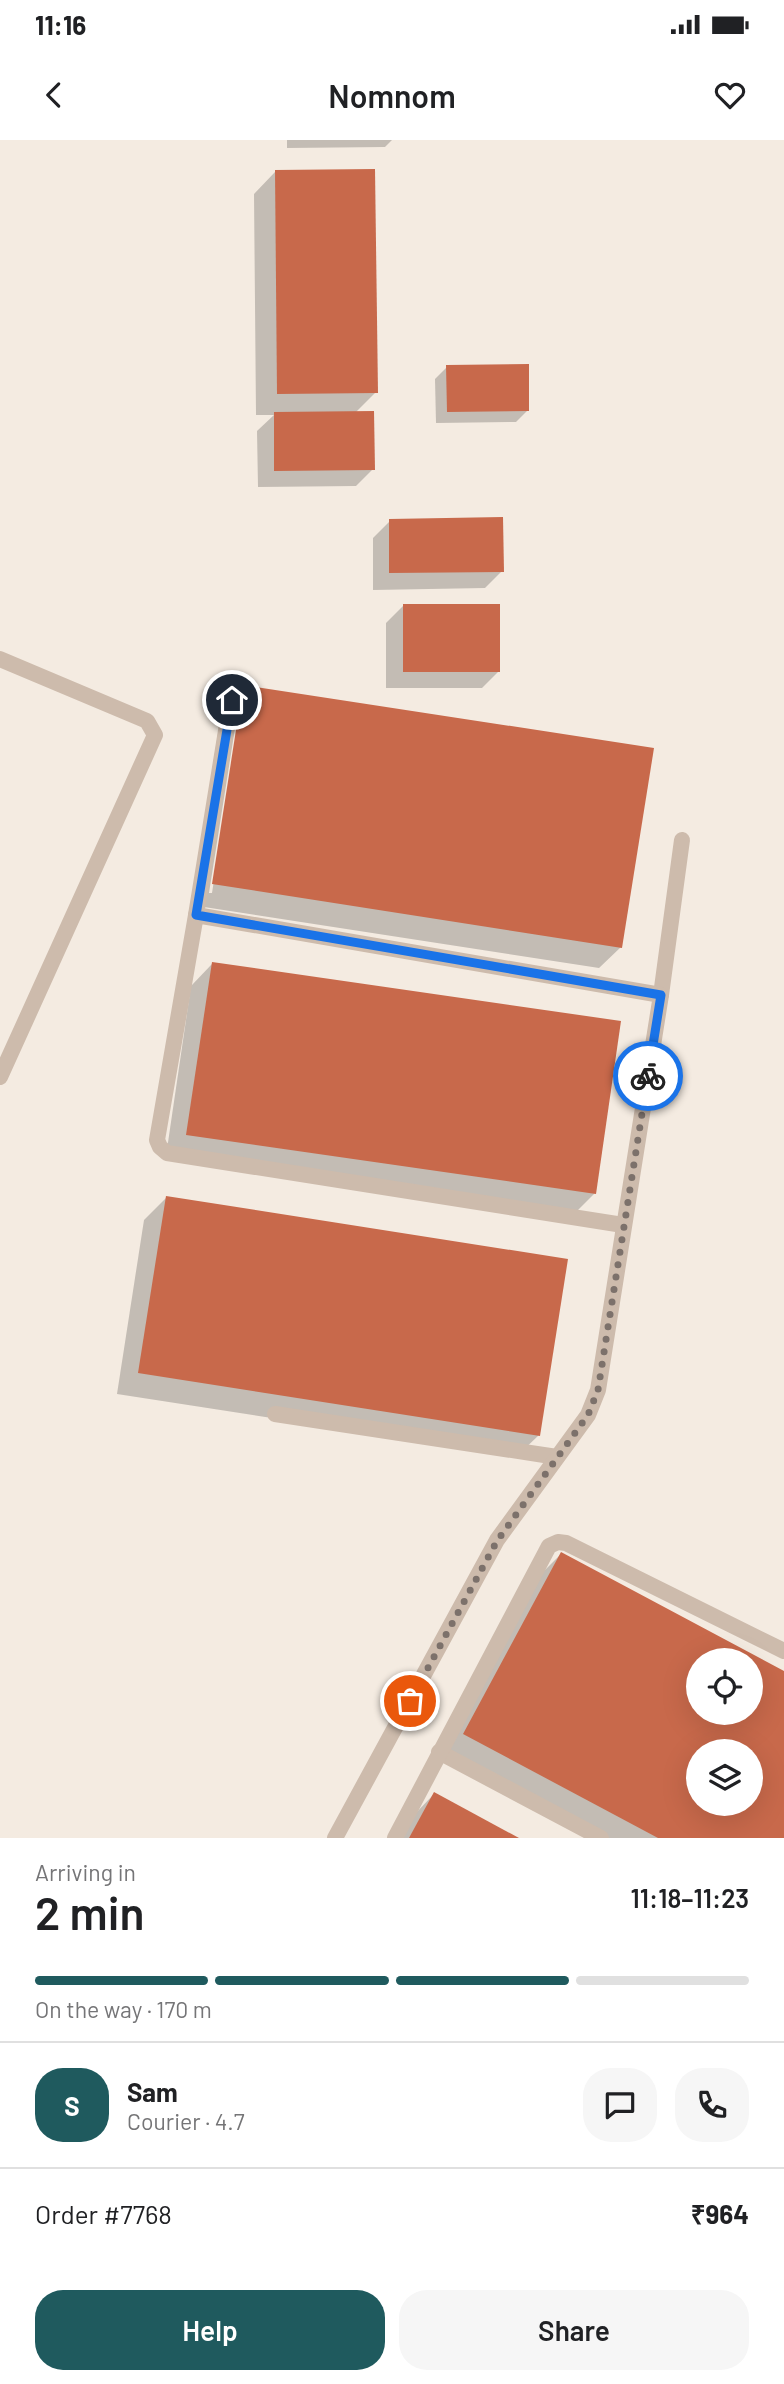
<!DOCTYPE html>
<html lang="en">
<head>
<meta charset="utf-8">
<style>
	:root { --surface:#fff; --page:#f6f6f6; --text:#202124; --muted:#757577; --line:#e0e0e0; --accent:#1f5a5e }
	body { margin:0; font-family:Barlow,sans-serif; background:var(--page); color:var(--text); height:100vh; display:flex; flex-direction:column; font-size:26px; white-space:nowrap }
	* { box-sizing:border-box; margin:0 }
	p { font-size:23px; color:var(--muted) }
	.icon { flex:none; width:38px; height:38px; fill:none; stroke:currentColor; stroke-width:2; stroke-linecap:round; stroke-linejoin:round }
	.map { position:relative; height:1698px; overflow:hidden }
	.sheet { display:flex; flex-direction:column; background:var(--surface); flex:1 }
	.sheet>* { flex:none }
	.tools { position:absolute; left:686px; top:1508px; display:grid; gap:14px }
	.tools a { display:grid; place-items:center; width:77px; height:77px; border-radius:50%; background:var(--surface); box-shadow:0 7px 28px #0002; font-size:35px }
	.pin { position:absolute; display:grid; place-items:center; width:60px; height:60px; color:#fff; margin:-30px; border:4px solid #fff; border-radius:50%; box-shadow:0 2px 7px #0007 }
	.courier { position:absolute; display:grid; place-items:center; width:70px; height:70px; margin:-35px; border:5px solid #1a73e8; border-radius:50%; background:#fff; color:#222; box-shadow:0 2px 9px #0007 }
	.overview em { font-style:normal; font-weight:600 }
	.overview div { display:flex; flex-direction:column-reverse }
	.overview { display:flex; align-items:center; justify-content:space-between; height:119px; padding:0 35px }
	h1 { font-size:46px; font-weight:600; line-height:52px }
	.bar { display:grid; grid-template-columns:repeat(4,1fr); gap:10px 7px; align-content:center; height:84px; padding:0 35px }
	.bar i { height:9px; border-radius:5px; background:var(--line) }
	.bar .on { background:var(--accent) }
	.bar p { grid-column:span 4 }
	.line { display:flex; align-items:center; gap:18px; padding:0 35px; border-top:2px solid var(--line) }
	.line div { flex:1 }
	.round { display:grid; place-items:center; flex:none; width:74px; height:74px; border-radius:28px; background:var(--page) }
	.cta { display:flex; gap:14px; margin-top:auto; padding:14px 35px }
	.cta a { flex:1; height:80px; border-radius:28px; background:var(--accent); color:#fff; font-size:28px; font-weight:600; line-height:80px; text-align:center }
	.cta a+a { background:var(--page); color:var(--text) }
	.status { display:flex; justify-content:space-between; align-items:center; height:49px; padding:0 35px; background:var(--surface); direction:ltr }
	.status svg { height:19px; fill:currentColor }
	header { display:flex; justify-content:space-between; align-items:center; height:91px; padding:0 35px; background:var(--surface); font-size:32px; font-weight:600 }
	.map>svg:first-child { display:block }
	.shadow { fill:#0003; fill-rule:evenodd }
	.building { fill:#c8694b; fill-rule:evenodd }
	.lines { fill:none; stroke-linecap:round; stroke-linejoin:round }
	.lane { stroke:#cdbbac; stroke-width:16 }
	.done { stroke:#7c716b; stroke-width:7; stroke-dasharray:0 12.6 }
	.route { stroke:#1a73e8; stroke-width:9 }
</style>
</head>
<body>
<div class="status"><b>11:16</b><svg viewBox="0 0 49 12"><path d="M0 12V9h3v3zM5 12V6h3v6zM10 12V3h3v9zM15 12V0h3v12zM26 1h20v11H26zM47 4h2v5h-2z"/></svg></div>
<header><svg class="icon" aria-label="back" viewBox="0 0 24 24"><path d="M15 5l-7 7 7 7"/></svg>Nomnom<svg class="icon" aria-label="heart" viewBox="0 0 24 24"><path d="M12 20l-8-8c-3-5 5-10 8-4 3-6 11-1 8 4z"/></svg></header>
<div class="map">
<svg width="784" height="1698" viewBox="0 0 784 1698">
	<rect width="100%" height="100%" fill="#f4ebe1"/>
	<g class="shadow">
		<path d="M287 0H392L385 7 287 8Z"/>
		<path d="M275 32 376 252 355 273 373 329 356 346 258 347 257 291 274 275H256L254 54Z"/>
		<path d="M447 227 528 270 516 282 436 283 435 239Z"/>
		<path d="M390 381 502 431 485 448 373 450V398Z"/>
		<path d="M403 466 499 531 482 548H386V483Z"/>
		<path d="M244 547 621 807 599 828 191 765 222 568ZM238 569H241L212 753H209Z"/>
		<path d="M212 824 595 1053 573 1075 166 1016 191 846Z"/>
		<path d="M166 1058 539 1295 517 1316 117 1254 144 1080Z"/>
		<path d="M561 1414 784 1533V1698H596L442 1616 539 1436ZM698 1521H751V1573H698ZM698 1612H751V1664H698Z"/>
		<path d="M434 1654 515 1698H401L413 1676Z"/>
	</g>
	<g class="building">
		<path d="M375 29 378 253 277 254 275 30Z"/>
		<path d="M529 224V271L447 272 446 225Z"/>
		<path d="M374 271 375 330 274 331V272Z"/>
		<path d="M503 377 504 432 389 433V379Z"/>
		<rect x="403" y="464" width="97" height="68"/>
		<path d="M243 545 654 608 622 808 212 744Z"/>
		<path d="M212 822 621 881 596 1054 186 995Z"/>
		<path d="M166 1056 568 1119 540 1296 138 1233Z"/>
		<path d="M561 1412 784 1531V1698H658L463 1594ZM698 1521H751V1573H698ZM698 1612H751V1664H698Z"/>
		<path d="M434 1652 519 1698H409Z"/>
	</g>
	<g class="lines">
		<g class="lane">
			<path d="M0 519 147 581 155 595 0 937"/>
			<path d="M196 775 231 560"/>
			<path d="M661 855 682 700"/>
			<path d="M275 1274 557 1317"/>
			<path d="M439 1612 601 1698"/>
			<path d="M335 1698 497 1400 588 1275 598 1250 661 855 196 775 157 1000 160 1007 167 1013 623 1085"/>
			<path d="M395 1698 549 1406 558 1402 566 1403 784 1511"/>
		</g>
	</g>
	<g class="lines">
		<path class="done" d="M410 1561 497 1401 588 1275 598 1250 648 936"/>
		<path class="route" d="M232 560 196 775 661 855 648 936"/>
	</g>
</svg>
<div class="tools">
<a><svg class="icon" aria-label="locate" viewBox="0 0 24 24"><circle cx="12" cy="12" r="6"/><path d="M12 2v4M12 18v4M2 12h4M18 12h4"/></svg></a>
<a><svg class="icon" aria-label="layers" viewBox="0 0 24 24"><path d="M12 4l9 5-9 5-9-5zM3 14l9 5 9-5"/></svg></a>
</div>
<div class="pin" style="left:410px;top:1561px;background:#ea580c"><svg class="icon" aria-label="bag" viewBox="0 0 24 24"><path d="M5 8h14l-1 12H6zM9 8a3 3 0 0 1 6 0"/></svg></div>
<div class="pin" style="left:232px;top:560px;background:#1f2937"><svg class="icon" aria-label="home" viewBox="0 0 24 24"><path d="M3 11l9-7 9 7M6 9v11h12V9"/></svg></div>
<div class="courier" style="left:648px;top:936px"><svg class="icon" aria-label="bike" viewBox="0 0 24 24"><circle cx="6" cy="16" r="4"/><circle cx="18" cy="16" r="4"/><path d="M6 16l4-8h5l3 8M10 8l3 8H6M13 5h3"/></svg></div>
</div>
<section class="sheet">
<div class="overview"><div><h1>2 min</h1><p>Arriving in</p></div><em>11:18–11:23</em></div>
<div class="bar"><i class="on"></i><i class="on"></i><i class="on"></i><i></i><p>On the way · 170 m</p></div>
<div class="line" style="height:126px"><b class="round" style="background:var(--accent);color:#fff">S</b><div><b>Sam</b><p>Courier · 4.7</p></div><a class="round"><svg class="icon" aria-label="chat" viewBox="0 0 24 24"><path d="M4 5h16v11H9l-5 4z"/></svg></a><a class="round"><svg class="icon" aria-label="phone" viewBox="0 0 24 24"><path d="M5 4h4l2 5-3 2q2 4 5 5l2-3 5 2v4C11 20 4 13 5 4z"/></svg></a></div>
<div class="line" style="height:91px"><div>Order #7768</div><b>₹964</b></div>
<div class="cta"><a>Help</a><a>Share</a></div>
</section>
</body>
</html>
